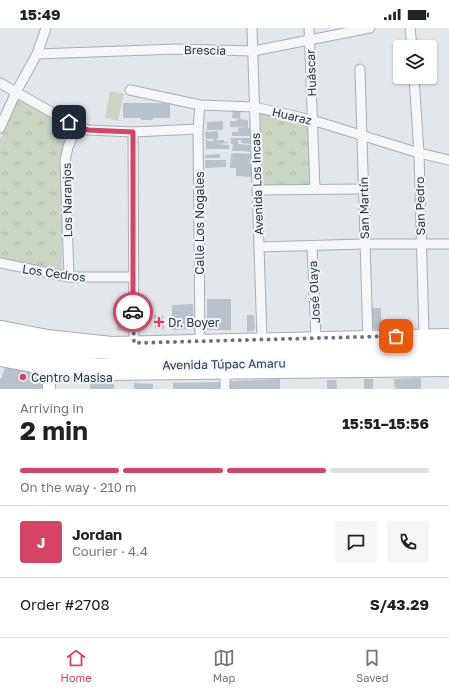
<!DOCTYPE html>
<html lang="en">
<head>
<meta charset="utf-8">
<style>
	:root { --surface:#fff; --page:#f6f6f6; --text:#222; --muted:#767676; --line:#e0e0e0; --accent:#d54367 }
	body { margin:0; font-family:"Golos Text",sans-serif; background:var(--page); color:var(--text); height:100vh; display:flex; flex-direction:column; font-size:15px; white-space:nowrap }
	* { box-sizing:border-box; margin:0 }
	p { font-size:13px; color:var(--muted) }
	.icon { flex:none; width:22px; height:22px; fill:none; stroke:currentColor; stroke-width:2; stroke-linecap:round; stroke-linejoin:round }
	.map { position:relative; height:361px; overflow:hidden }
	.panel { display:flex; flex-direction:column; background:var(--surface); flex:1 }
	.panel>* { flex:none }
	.tools { position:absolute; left:393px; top:12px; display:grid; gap:8px }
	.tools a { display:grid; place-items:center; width:44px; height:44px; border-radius:4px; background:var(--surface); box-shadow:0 1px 3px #0004; font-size:20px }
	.pin { position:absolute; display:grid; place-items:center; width:34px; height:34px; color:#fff; margin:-17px; border-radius:8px; box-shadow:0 2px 6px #0006 }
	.courier { position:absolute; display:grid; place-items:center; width:40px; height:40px; margin:-20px; border:3px solid #d54367; border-radius:50%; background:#fff; color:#222; box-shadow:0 1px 5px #0007 }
	.summary em { font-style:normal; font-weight:700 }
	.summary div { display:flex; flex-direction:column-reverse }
	.summary { display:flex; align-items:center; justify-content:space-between; height:68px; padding:0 20px }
	h1 { font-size:26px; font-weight:700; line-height:30px }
	.bar { display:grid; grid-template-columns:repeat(4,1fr); gap:6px 4px; align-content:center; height:48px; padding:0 20px }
	.bar i { height:5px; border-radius:3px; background:var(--line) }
	.bar .active { background:var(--accent) }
	.bar p { grid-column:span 4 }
	.line { display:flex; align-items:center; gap:10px; padding:0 20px; border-top:1px solid var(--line) }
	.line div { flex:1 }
	.round { display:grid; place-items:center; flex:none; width:42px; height:42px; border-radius:4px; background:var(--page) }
	.status { display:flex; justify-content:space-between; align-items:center; height:28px; padding:0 20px; background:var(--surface); direction:ltr }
	.status svg { height:11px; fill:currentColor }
	.dock { display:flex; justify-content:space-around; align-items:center; height:56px; border-top:1px solid var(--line); background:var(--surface); font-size:11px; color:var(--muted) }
	.dock a { display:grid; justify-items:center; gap:2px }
	.dock .active { color:var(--accent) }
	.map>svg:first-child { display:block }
	.grass { fill:#cad6c3 }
	.park { fill:url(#park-tufts) }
	.building { fill:#b9c1ca }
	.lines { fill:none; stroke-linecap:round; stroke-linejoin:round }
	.minor-casing { stroke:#a7aeb6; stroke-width:11 }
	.secondary-casing { stroke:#a7aeb6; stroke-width:14 }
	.trunk-casing { stroke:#8996a3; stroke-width:16 }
	.minor { stroke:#f6f7f9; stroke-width:9 }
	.secondary { stroke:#fff; stroke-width:12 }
	.trunk { stroke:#fff; stroke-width:14 }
	.done { stroke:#6a747f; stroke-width:4; stroke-dasharray:0 7.2 }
	.route { stroke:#d54367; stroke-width:5 }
	.poi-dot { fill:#d54367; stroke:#f2f6f8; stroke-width:1.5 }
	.labels { text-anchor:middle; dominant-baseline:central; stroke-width:4; stroke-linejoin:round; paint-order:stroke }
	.street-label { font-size:12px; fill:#293645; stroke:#f2f6f8 }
	.poi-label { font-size:12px; fill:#293645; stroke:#f2f6f8; text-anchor:start }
</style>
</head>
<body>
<div class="status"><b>15:49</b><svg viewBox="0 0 49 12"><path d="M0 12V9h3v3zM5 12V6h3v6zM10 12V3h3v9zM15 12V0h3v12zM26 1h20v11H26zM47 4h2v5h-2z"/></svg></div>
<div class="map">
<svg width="449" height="361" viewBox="0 0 449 361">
	<defs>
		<pattern id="park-tufts" width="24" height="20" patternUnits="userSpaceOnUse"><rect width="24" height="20" fill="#cad6c3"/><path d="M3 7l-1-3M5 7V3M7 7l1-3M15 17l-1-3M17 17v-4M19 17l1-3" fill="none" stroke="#aeb8a9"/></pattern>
	</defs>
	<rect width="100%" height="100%" fill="#e2e7eb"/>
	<path class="grass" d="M110 63 124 66 118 93 105 90Z"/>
	<g class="park">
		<path d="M17 69 72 99 65 118 62 146V243L14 234 0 230V111Z"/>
		<path d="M260 82 310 92 314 157 263 159Z"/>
	</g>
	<g class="building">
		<path d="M123 75H170V90H153V92H141V90H123Z"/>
		<path d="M233 81H241L240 91 232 90Z"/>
		<path d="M239 91 248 92V100L230 99V93H236Z"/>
		<path d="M223 93V102H207V94Z"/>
		<path d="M238 100H250V108H232V104H238Z"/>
		<path d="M218 103V111H216V112H224V114H228L229 115 216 116 229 117V121H206V112L212 113 213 115V111H206L205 104Z"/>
		<path d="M231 110H251V116L241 115V112H238V116L250 117V124L242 123H232L233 116H231Z"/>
		<path d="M235 125 252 126V149L236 148V140H230L231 126Z"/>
		<path d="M220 126V130H205V127Z"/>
		<path d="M205 132H226V139L205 140Z"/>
		<rect x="207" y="271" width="24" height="31"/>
		<path d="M193 276 194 301 172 302V277Z"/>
		<path d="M118 279 129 280V299L124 303 117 302Z"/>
		<path d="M371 280H381V301H373L372 299Z"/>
		<path d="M154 287H163L164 301H155Z"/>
		<path d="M247 287H254L255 301 253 303 247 304Z"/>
		<path d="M5 339 44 347V361H0V350L1 351Z"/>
		<path d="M421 350V361H395L394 351Z"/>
		<path d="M91 351 114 352V361H90Z"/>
		<path d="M280 351V361H230V353Z"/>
		<rect x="364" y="351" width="9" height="10"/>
		<path d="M327 352H336L337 361H327Z"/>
		<path d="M221 354V361H173V355Z"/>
		<path d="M134 355 153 356V361H134Z"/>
	</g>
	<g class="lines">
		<g class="minor-casing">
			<g id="minor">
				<path d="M252 0 262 312"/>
				<path d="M309 0 315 161"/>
				<path d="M410 0 412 19"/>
				<path d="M37 26 177 21 253 23 370 0"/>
				<path d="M360 41 368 315"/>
				<path d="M414 49 419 125 424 307"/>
				<path d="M0 55 60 89 77 98 88 102 133 104 198 101"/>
				<path d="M130 62 200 77 254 79 312 92 419 125 449 132"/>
				<path d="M0 100 16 64 37 26 46 0"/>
				<path d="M133 104 134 315"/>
				<path d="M257 162 363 161"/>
				<path d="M312 218 316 310"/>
				<path d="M259 219 364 216H449"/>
				<path d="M0 235 69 249H133"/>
				<path d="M69 249 65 133 68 119 77 98"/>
				<path d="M200 313 198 101 200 77"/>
				<path d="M225 345V361"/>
			</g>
		</g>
		<g class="secondary-casing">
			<g id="secondary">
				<path d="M0 299 47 308 112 315 449 307"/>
				<path d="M0 332 49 341 102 346 449 342"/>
				<path d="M49 341V361"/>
			</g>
		</g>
		<g class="trunk-casing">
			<g id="trunk">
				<path d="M0 310C75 327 152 326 228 324 302 322 375 319 449 319"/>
				<path d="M0 323 42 330 99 338 202 337 449 332"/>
			</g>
		</g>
		<use href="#minor" class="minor"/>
		<use href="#secondary" class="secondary"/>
		<use href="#trunk" class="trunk"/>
	</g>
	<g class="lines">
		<path class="done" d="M133 284 134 315 396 308"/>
		<path class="route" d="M69 94 88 102 133 104V284"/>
	</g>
	<g class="poi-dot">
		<path d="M157 288h4v4h4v4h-4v4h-4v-4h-4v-4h4z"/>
		<circle cx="23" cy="349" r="4"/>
	</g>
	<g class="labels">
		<g class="street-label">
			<text transform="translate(205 22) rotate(1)">Brescia</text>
			<text transform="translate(311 45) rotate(-92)">Huáscar</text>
			<text transform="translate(292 88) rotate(13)">Huaraz</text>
			<text transform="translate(257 156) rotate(-92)">Avenida Los Incas</text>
			<text transform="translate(67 172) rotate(-91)">Los Naranjos</text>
			<text transform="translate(420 178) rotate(-91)">San Pedro</text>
			<text transform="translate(364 180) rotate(-91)">San Martín</text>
			<text transform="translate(199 195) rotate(-90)">Calle Los Nogales</text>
			<text transform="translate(54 245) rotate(8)">Los Cedros</text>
			<text transform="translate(314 264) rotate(-93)">José Olaya</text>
			<text transform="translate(224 336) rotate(-1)">Avenida Túpac Amaru</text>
		</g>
		<g class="poi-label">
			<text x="168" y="294">Dr. Boyer</text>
			<text x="31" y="349">Centro Masisa</text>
		</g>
	</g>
</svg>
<div class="tools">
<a><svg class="icon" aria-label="layers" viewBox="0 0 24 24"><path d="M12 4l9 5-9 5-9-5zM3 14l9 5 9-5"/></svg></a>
</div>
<div class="pin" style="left:396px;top:308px;background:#ea580c"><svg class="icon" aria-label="bag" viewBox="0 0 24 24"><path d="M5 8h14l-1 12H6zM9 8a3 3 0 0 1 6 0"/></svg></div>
<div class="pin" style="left:69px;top:94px;background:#1f2937"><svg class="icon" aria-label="home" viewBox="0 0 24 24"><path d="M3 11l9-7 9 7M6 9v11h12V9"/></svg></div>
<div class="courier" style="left:133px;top:284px"><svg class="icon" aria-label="car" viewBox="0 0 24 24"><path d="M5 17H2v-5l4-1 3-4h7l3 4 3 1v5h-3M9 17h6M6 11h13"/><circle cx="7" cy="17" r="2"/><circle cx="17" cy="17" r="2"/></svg></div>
</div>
<section class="panel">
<div class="summary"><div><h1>2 min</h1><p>Arriving in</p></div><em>15:51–15:56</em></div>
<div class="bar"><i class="active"></i><i class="active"></i><i class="active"></i><i></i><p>On the way · 210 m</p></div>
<div class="line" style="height:72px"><b class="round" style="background:var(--accent);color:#fff">J</b><div><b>Jordan</b><p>Courier · 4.4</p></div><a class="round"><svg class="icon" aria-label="chat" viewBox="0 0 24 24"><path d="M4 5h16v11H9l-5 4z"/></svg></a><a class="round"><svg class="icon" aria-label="phone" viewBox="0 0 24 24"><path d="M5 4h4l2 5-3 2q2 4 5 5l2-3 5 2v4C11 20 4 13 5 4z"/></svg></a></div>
<div class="line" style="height:52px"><div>Order #2708</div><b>S/43.29</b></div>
</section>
<nav class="dock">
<a class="active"><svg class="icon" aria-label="home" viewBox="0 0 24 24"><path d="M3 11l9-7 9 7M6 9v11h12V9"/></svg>Home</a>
<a><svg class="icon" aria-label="map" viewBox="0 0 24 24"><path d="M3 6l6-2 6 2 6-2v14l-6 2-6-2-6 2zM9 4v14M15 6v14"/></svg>Map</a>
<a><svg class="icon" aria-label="saved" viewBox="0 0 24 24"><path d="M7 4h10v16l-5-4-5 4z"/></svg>Saved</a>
</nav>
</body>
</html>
